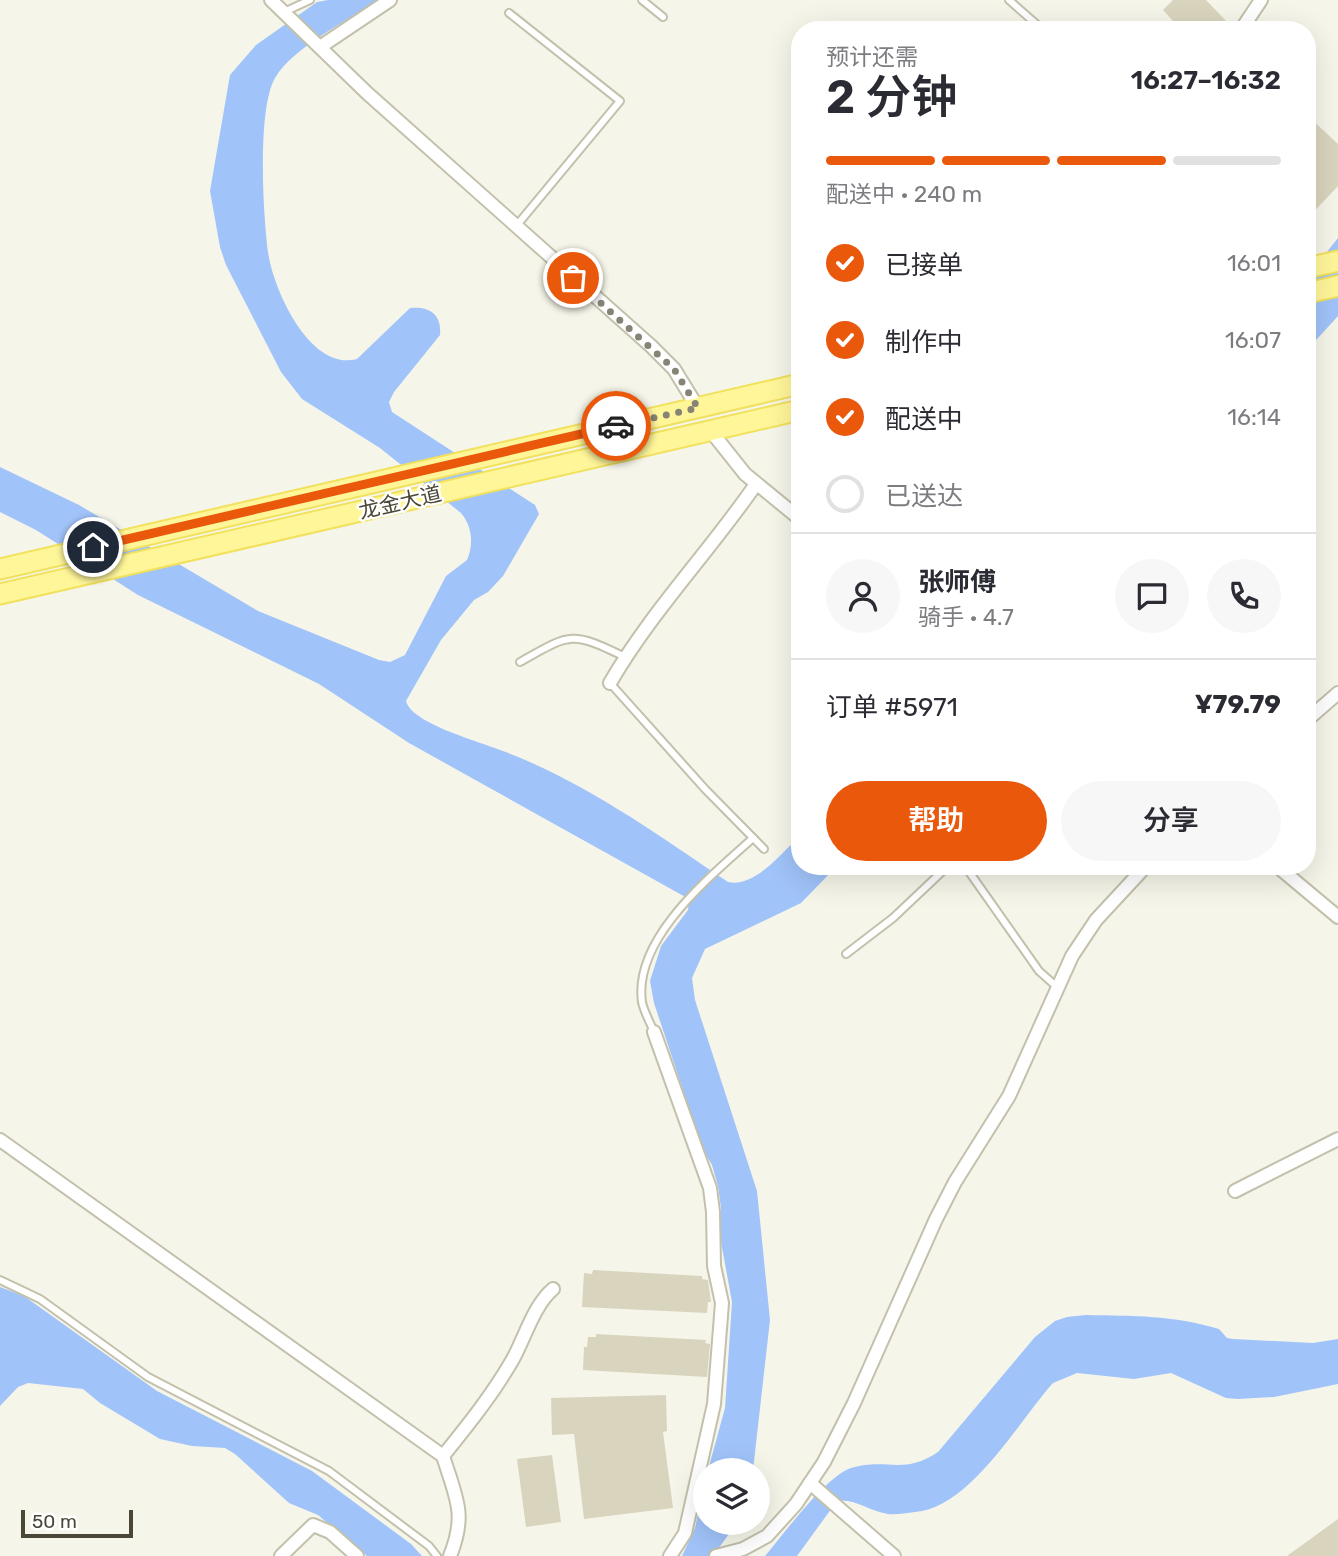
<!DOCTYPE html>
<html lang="zh">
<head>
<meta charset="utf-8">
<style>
	:root { --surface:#fff; --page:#f7f7f7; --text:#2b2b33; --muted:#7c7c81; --line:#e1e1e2; --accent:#ea580c }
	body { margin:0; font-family:Rubik,"Noto Sans SC",sans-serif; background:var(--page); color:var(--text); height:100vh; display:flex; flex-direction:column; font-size:26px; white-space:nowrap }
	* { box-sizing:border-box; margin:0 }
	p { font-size:23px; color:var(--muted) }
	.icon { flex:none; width:38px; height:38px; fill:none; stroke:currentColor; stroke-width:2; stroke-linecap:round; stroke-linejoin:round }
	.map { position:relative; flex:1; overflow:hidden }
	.side { position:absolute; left:791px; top:21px; width:525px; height:854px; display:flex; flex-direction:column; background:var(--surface); border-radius:28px; box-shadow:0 7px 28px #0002 }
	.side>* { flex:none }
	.buttons { position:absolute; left:693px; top:1458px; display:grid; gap:14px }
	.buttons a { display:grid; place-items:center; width:77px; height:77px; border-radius:50%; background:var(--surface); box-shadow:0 7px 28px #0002; font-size:35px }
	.scale { position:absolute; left:21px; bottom:18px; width:112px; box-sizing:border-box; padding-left:7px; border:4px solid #4b4736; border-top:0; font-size:19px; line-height:24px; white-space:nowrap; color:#4b4736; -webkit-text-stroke:5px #fff; paint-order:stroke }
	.pin { position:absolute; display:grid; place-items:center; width:60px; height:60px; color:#fff; margin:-30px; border:4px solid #fff; border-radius:50%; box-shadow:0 2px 7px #0007 }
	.courier { position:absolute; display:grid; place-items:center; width:70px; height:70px; margin:-35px; border:5px solid #ea580c; border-radius:50%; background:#fff; color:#222; box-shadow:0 2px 9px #0007 }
	.headline em { font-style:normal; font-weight:600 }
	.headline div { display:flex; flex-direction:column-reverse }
	.headline { display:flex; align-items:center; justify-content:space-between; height:119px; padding:0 35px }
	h1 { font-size:46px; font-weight:600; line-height:52px }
	.bar { display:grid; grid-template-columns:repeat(4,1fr); gap:10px 7px; align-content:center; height:84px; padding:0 35px }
	.bar i { height:9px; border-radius:5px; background:var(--line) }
	.bar .active { background:var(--accent) }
	.bar p { grid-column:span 4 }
	.line { display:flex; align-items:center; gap:18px; padding:0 35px; border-top:2px solid var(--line) }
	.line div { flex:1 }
	.round { display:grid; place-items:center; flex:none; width:74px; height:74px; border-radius:37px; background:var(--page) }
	ol { padding:0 35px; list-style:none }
	li { display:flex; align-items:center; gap:21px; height:77px }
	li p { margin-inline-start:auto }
	li .icon { padding:7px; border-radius:50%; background:var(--accent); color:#fff; stroke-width:4 }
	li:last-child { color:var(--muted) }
	li i { width:38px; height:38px; border:4px solid var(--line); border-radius:50% }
	.primary-button { display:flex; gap:14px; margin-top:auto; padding:14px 35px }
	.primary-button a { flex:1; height:80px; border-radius:42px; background:var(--accent); color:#fff; font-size:28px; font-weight:600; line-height:80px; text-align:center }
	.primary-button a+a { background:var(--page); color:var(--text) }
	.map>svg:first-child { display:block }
	.water { fill:#a0c3f9 }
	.building { fill:#d9d4bd }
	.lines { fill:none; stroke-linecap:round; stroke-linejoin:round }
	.lane-casing { stroke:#c3c0ab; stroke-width:10 }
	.street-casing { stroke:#c3c0ab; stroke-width:16 }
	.primary-casing { stroke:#f1e15c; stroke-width:23 }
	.lane { stroke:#fff; stroke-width:6 }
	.street { stroke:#fff; stroke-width:12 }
	.primary { stroke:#fff69a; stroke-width:19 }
	.done { stroke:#878475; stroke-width:7; stroke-dasharray:0 12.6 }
	.route { stroke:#ea580c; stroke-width:9 }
	.labels { text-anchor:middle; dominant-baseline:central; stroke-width:5; stroke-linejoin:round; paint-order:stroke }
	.street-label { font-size:21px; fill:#4b4736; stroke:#fff }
</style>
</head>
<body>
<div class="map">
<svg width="1338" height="1556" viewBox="0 0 1338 1556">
	<rect width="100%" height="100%" fill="#f6f5e9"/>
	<g class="water">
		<path d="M328 0H381C351 18 292 48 275 78 257 109 263 214 268 252 273 289 310 372 357 359L410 308C429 306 442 314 440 335L394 392 389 402 392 412 535 505 539 514 503 576 488 592 474 600 441 640 406 701C412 724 481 742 503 751 583 781 657 834 728 882 755 888 781 853 800 836V866H837L801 903 705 949 692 978 695 1000 757 1191 770 1320 753 1470H708L725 1408 732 1302 721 1242V1208L718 1186 712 1165 703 1150 654 1003 650 981 661 946 688 910 689 899 409 743 319 684 138 595 36 530 0 512V467L79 505 258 611 379 660 390 662 405 655 446 576 467 560C474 544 472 526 461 513L380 448 302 399 281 372 226 265 220 247 210 191 230 75 256 45 317 2Z"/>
		<path d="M1338 238V316L1307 350V277Z"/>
		<path d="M0 1287 24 1296 157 1391 312 1471 411 1544 422 1556H367L318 1515 289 1503 235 1454 225 1448 192 1446 160 1439 100 1403 83 1389 28 1383 18 1387 0 1406Z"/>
		<path d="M1086 1315C1134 1316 1172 1315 1219 1329L1227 1338 1233 1339 1313 1343 1338 1339V1384L1274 1397 1238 1399 1226 1398 1171 1373 1134 1379 1077 1373 1053 1383C1018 1422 970 1508 915 1512 906 1513 896 1515 888 1514 871 1512 854 1498 837 1501L797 1556H765C783 1535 826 1476 851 1468 887 1457 902 1476 938 1452L1035 1337 1055 1321 1067 1317Z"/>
		<path d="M705 1481V1522L737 1523 718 1549V1556H682L695 1528Z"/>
	</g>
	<g class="building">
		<path d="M1173 0H1206L1229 24 1223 30H1181L1163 10Z"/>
		<path d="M1307 115 1338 144V186L1307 219Z"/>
		<path d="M593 1270 702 1276V1279L708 1280 711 1302H708L707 1313 582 1307 584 1273 592 1274Z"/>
		<path d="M596 1334 706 1340 705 1343 710 1344 707 1377 583 1370 584 1347H587L588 1337H596Z"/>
		<path d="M666 1395 667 1431 663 1432 673 1508 584 1519 574 1434 552 1435 551 1398Z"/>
		<path d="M552 1455 561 1522 526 1527 517 1459Z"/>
		<path d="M1338 1519V1556H1287Z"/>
	</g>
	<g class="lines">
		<g class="lane-casing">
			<g id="lane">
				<path d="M642 0 663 17"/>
				<path d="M1009 0 1043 30"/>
				<path d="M284 12 310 0"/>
				<path d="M509 13 620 101 517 225"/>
				<path d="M520 662C571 633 571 631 625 657"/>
				<path d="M610 683 705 789 764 849"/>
				<path d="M965 866 1039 971 1057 987"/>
				<path d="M846 954 893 918 948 866"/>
				<path d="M654 1032C650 1022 644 1012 642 1002 633 938 711 876 753 838"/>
				<path d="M0 1280 40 1299 148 1377 329 1471 429 1546 437 1556"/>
			</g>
		</g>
		<g class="street-casing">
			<g id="street">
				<path d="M271 0 367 93 651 346 674 369 698 408"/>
				<path d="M1241 30 1261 0"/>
				<path d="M320 47 390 0"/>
				<path d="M710 430 745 474 800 519"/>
				<path d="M610 683C651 612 710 551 756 484"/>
				<path d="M1307 720 1338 693"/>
				<path d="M1277 866 1338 917"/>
				<path d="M654 1032 710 1188 713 1212 714 1266 722 1303 714 1404 685 1533 670 1556"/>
				<path d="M0 1140 443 1456C456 1498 467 1514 450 1556"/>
				<path d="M1235 1191 1338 1139"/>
				<path d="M443 1456C468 1425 493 1394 513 1359 525 1337 534 1305 553 1289"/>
				<path d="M810 1483 894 1556"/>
				<path d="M281 1556 313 1525 330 1532 357 1556"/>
				<path d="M716 1556 743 1549 767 1536 796 1504 824 1462 854 1403 936 1219 955 1182 1009 1096 1072 956 1096 920 1146 866"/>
			</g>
		</g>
		<g class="primary-casing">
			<g id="primary">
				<path d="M1307 268 1338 261"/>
				<path d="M1307 293 1338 286"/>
				<path d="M0 569 800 384"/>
				<path d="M0 594 800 410"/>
			</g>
		</g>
		<use href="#lane" class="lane"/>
		<use href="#street" class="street"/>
		<use href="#primary" class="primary"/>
	</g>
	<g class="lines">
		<path class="done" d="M573 278 674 369 698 408 616 426"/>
		<path class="route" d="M93 547 616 426"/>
	</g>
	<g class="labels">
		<g class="street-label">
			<text transform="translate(400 502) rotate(-13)">龙金大道</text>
		</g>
	</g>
</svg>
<div class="buttons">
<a><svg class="icon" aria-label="layers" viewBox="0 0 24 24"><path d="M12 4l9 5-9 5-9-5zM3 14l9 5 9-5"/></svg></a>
</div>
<div class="scale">50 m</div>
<div class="pin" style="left:573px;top:278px;background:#ea580c"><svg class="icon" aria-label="bag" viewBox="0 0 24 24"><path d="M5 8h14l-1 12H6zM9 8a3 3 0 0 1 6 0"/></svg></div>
<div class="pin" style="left:93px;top:547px;background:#1f2937"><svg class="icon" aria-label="home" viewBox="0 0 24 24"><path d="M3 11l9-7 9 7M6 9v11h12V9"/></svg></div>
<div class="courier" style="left:616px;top:426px"><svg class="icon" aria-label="car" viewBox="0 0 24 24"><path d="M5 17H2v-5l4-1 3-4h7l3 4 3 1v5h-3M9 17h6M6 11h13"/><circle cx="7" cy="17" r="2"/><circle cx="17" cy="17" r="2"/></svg></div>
<section class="side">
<div class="headline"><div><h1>2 分钟</h1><p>预计还需</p></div><em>16:27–16:32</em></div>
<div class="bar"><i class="active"></i><i class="active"></i><i class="active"></i><i></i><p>配送中 · 240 m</p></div>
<ol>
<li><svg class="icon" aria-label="check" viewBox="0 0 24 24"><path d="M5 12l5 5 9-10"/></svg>已接单<p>16:01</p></li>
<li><svg class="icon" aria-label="check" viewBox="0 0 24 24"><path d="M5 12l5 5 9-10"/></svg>制作中<p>16:07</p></li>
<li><svg class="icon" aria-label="check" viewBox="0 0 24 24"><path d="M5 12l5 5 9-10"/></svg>配送中<p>16:14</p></li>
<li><i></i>已送达</li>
</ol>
<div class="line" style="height:126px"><a class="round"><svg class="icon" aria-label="person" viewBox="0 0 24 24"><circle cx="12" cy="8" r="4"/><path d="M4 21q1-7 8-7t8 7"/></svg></a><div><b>张师傅</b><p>骑手 · 4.7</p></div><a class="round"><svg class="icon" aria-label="chat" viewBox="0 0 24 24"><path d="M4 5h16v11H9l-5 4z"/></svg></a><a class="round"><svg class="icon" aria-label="phone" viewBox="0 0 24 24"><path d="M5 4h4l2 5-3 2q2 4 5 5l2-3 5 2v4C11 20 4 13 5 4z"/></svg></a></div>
<div class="line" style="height:91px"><div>订单 #5971</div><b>¥79.79</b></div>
<div class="primary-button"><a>帮助</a><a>分享</a></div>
</section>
</div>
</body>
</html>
